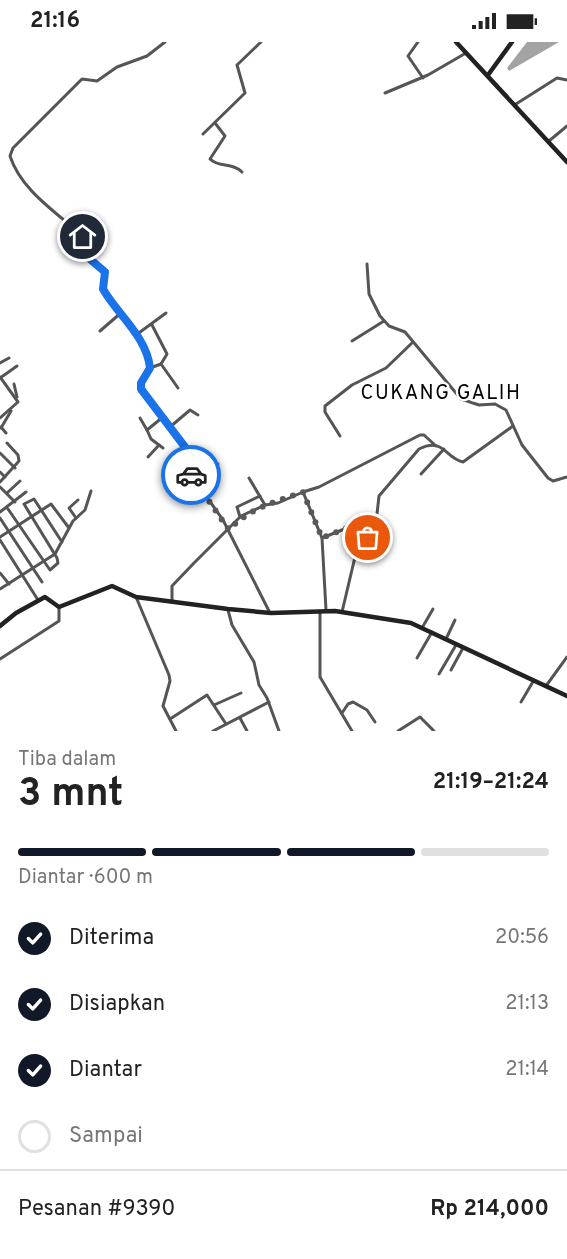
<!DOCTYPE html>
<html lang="id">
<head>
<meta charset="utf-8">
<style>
	:root { --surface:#fff; --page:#f6f6f6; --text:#222; --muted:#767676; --line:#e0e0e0; --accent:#111827 }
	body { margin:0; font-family:Overpass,sans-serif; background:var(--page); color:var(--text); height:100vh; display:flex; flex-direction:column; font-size:22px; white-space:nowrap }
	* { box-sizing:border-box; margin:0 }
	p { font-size:20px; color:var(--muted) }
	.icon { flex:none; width:33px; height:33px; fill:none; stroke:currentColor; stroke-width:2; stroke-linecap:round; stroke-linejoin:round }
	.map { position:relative; height:689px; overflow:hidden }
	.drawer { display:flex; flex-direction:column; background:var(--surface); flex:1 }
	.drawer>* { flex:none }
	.pin { position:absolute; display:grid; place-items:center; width:51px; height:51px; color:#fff; margin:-26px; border:3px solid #fff; border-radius:50%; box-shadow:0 2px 6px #0007 }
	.courier { position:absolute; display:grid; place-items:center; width:60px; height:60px; margin:-30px; border:4px solid #1a73e8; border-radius:50%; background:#fff; color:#222; box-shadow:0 2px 8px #0007 }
	.headline em { font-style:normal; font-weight:700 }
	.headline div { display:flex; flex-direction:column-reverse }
	.headline { display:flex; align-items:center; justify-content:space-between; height:102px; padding:0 18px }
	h1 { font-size:39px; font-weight:700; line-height:45px }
	.bar { display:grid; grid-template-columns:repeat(4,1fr); gap:9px 6px; align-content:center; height:72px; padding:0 18px }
	.bar i { height:8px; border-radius:4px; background:var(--line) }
	.bar .current { background:var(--accent) }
	.bar p { grid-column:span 4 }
	.line { display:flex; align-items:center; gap:15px; padding:0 18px; border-top:2px solid var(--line) }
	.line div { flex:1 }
	ol { padding:0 18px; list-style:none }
	li { display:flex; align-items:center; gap:18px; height:66px }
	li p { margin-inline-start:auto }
	li .icon { padding:6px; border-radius:50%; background:var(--accent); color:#fff; stroke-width:4 }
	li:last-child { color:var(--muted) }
	li i { width:33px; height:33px; border:3px solid var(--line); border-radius:50% }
	.status { display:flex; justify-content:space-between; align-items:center; height:42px; padding:0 30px; background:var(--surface); direction:ltr }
	.status svg { height:16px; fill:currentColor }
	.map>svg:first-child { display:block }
	.water { fill:#a3a3a3 }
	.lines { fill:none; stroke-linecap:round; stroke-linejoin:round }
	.street { stroke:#555; stroke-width:3 }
	.secondary { stroke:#222; stroke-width:4.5 }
	.done { stroke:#595959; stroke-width:6; stroke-dasharray:0 10.8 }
	.route { stroke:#1a73e8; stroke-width:8 }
	.labels { text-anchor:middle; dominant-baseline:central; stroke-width:4.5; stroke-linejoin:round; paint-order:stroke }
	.quarter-label { font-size:20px; letter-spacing:1.5px; fill:#000; stroke:#fff }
</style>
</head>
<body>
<div class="status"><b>21:16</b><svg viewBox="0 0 49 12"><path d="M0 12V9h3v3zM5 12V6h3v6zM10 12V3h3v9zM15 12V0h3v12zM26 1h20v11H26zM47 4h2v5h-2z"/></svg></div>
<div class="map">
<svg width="567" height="689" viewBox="0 0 567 689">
	<rect width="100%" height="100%" fill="#fff"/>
	<path class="water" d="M527 0H559L509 29 507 26Z"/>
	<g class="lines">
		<g class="street">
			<path d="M165 0 147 14 117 25 97 39 82 37 13 106 10 114C21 149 59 172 85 196V213L103 228V247L130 281 150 323 141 347 188 409 192 434 223 478 270 571"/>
			<path d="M418 0 408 14 423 36"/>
			<path d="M385 51 428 33 466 11"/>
			<path d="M516 62 557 36 567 38"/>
			<path d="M215 81 225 94 210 117C219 126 232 120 242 130"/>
			<path d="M203 92 245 51 237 23 261 0"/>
			<path d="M549 99 567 84"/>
			<path d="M367 222 369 252 380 274 389 284 405 290 461 357 479 363 495 362 506 368 522 403 548 436 553 439 567 435"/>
			<path d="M152 283 167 312 161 322"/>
			<path d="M100 289 122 270"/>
			<path d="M136 293 166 271"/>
			<path d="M352 299 384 279"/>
			<path d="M0 321 9 316"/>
			<path d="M150 326 161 322 178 346"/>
			<path d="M0 335 18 360 0 376"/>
			<path d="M0 336 17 324"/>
			<path d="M14 342 17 355"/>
			<path d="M140 376 147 388 163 375"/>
			<path d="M1 385 6 391"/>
			<path d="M170 385 190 368 198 373"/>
			<path d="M1 386 11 369"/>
			<path d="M147 388 151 397 163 406"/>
			<path d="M340 394 325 370V364L352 343 386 326 413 300"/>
			<path d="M0 411 15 426"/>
			<path d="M148 415 159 403"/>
			<path d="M0 430 5 435"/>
			<path d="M421 432 444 407"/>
			<path d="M0 440 19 419 18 413 7 401"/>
			<path d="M197 442 208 436 218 422"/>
			<path d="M0 445 15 460"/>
			<path d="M303 450 319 445 420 393H424L436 404"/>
			<path d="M7 451 20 439"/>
			<path d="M265 463 278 461 303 450 322 496 347 486 370 492 355 515 342 570"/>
			<path d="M8 467 50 528 58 521 57 516 24 462 34 457 62 500"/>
			<path d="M0 470 26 450"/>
			<path d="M240 475 237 465 260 454"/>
			<path d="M0 476 42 540"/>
			<path d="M76 476 69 466 78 458"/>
			<path d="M370 492 377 472 379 454 419 407C444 395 445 416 463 420L513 384"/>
			<path d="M0 495 51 462 69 486"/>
			<path d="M322 496 326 568"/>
			<path d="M0 498 38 558"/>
			<path d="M0 531 9 542"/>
			<path d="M0 547 55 512 73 479 85 468 91 449"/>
			<path d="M136 555 169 633 170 639 163 664 176 689"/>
			<path d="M172 559V544L194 521 241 474 265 463 249 436"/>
			<path d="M228 568 232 583 254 620 259 643 267 656 279 689"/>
			<path d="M320 569V635L352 689"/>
			<path d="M422 586 433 567"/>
			<path d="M446 597 455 578"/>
			<path d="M417 616 432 590"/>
			<path d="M0 617 59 579V565"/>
			<path d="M451 628 463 606"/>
			<path d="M439 632 456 603"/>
			<path d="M546 644 567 615"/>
			<path d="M521 660 534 638"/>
			<path d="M214 663 241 651"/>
			<path d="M342 671 348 662 353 660 367 668 375 680"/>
			<path d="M240 676 247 689"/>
			<path d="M170 677 207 653 226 682"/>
			<path d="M213 689 269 660"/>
			<path d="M398 689 420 675 434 689"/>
		</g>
		<g class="secondary">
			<path d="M456 0 567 120"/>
			<path d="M488 33 512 0"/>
			<path d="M0 584 16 571 45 555 59 565 112 544 136 555 228 567 271 571 335 569 411 581 567 654"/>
		</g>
	</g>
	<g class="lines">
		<path class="done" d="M191 433 229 488C249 466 276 460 303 450L322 496 347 486 369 492 368 496"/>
		<path class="route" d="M83 195 86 199 84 212 105 230 103 247C117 272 147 295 150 326L141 341V347L188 409 191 433"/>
	</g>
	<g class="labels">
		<g class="quarter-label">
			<text x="441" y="352">CUKANG GALIH</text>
		</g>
	</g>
</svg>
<div class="pin" style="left:368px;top:496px;background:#ea580c"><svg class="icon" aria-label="bag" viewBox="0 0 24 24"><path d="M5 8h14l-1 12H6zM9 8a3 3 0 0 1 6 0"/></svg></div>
<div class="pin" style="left:83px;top:195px;background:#1f2937"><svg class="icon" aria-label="home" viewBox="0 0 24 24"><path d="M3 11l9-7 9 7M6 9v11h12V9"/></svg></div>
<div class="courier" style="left:191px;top:433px"><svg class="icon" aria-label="car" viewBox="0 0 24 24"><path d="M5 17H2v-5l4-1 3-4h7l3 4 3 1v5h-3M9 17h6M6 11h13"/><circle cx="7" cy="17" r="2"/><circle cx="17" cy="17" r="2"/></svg></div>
</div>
<section class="drawer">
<div class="headline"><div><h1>3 mnt</h1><p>Tiba dalam</p></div><em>21:19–21:24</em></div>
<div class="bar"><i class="current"></i><i class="current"></i><i class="current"></i><i></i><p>Diantar · 600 m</p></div>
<ol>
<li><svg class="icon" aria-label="check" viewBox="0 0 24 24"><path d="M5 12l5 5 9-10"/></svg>Diterima<p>20:56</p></li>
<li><svg class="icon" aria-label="check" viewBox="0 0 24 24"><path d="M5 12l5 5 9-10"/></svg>Disiapkan<p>21:13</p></li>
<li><svg class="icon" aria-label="check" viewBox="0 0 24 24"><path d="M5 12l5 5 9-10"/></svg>Diantar<p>21:14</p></li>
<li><i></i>Sampai</li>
</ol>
<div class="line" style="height:78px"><div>Pesanan #9390</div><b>Rp 214,000</b></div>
</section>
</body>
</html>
